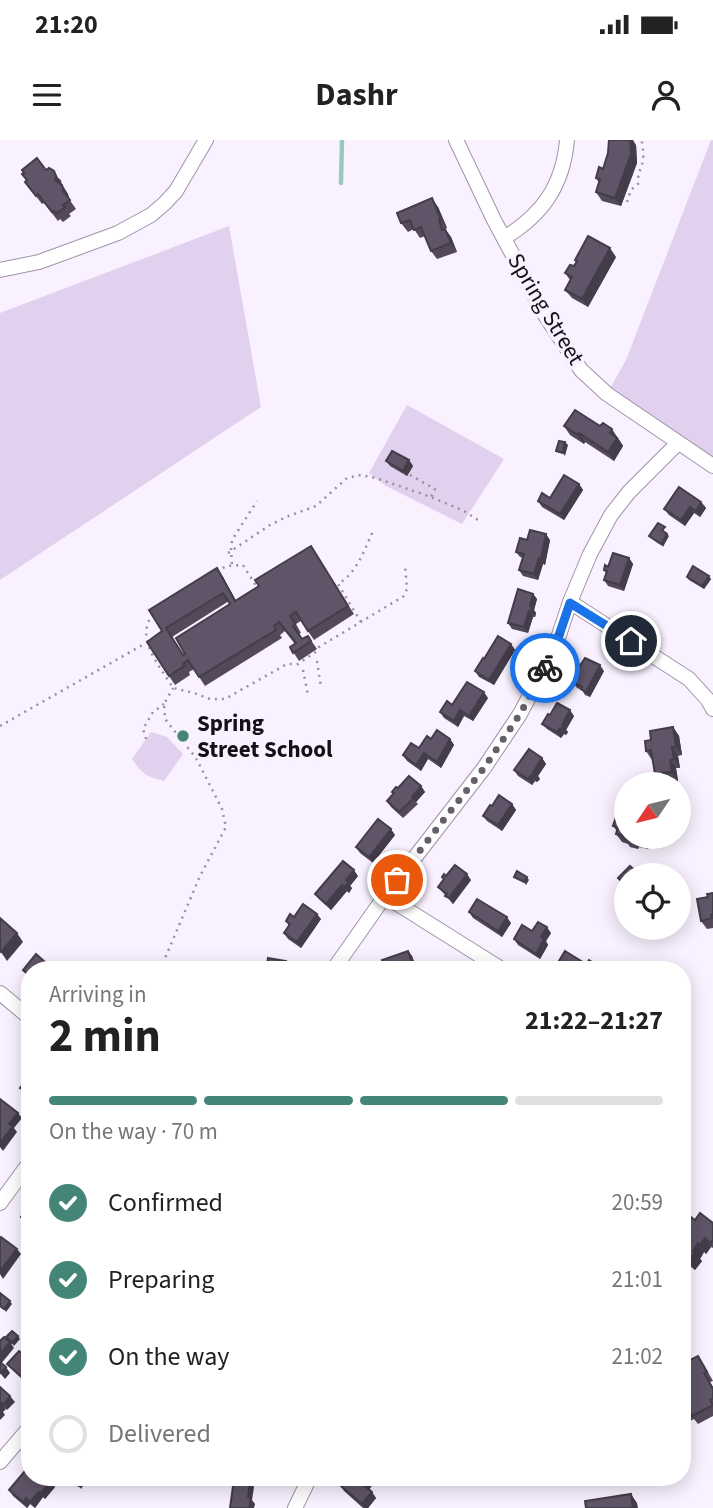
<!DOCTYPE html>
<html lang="en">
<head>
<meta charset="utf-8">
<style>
	:root { --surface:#fff; --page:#f2f2f2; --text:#222; --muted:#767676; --line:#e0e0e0; --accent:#438678 }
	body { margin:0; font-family:"Source Sans 3",sans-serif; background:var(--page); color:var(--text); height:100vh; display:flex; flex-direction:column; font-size:26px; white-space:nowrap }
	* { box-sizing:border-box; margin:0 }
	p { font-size:23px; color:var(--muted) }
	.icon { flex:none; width:38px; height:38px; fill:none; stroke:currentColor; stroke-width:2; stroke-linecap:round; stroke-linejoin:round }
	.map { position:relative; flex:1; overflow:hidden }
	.details { position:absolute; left:21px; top:821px; width:670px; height:525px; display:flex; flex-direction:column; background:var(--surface); border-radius:28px; box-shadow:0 4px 18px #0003 }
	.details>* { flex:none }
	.needle { width:46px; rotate:235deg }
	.buttons { position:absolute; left:614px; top:632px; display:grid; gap:14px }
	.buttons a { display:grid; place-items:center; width:77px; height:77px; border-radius:50%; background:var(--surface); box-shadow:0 4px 18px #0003; font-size:35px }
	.pin { position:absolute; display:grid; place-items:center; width:60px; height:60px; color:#fff; margin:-30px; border:4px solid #fff; border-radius:50%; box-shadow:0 2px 7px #0007 }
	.courier { position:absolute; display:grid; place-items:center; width:70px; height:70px; margin:-35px; border:5px solid #1a73e8; border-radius:50%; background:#fff; color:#222; box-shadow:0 2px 9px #0007 }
	.summary em { font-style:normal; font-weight:700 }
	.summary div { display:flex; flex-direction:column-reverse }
	.summary { display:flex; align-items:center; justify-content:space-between; height:119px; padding:0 28px }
	h1 { font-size:46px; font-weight:700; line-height:52px }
	.bar { display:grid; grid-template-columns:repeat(4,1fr); gap:10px 7px; align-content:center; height:84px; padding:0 28px }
	.bar i { height:9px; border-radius:5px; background:var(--line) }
	.bar .active { background:var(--accent) }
	.bar p { grid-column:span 4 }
	ol { padding:0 28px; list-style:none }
	li { display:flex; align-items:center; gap:21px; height:77px }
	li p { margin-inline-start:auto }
	li .icon { padding:7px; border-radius:50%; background:var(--accent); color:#fff; stroke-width:4 }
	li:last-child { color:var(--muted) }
	li i { width:38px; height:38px; border:4px solid var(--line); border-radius:50% }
	.status { display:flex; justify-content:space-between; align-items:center; height:49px; padding:0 35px; background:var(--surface); direction:ltr }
	.status svg { height:19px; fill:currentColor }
	header { display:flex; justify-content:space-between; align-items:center; height:91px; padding:0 28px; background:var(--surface); font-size:32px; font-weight:700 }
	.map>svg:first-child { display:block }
	.green { fill:#e2d0ef }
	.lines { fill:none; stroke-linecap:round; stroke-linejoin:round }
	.stream { stroke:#95cbbf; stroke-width:4.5 }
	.street-casing { stroke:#9f93a8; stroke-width:16 }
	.path { stroke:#97909b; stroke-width:2.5; stroke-dasharray:2 5; stroke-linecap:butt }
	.street { stroke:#fff; stroke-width:14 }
	.wall { fill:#534959; fill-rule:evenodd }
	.shaded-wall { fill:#433c49 }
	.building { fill:#605568; stroke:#433c49; stroke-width:2; fill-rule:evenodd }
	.done { stroke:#645f68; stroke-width:7; stroke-dasharray:0 12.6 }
	.route { stroke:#1a73e8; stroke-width:9 }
	.poi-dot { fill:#438678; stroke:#f9f1ff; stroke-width:2.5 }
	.labels { text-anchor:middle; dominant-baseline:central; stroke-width:7; stroke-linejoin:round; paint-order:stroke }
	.street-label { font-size:23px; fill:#141017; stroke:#f9f1ff }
	.poi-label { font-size:23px; font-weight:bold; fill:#141017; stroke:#f9f1ff; text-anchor:start }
</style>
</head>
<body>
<div class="status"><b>21:20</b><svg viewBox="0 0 49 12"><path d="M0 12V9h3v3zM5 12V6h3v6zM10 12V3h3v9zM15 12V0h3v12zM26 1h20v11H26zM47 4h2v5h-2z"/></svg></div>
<header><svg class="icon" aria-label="menu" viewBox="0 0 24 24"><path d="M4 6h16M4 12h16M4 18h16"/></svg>Dashr<svg class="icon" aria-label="person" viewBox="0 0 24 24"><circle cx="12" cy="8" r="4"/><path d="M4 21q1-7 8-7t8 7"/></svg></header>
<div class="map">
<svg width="713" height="1368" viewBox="0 0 713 1368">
	<rect width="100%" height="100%" fill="#f9f1ff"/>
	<g class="green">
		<path d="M711 0H713V326L607 254 626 220Z"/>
		<path d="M229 86 261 267 0 440V173Z"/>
		<path d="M407 265 504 319 462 384 386 346 369 333Z"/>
		<path d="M151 592 167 597 183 614 164 641C147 637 142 634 132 619Z"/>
	</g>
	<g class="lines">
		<path class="stream" d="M341 43 342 0"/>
		<g class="street-casing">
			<g id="street">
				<path d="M456 0 494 80 545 175 581 230 607 254 713 326"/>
				<path d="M504 98C542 75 563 46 567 0"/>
				<path d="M0 130 39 122 118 93 151 75 165 63 176 51 206 0"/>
				<path d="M570 462 689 539 708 560 713 569"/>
				<path d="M385 756 503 830"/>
				<path d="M333 830 385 756 484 628 520 574 554 510 570 462 590 414 611 375 629 352 678 303"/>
				<path d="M0 853 30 878"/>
				<path d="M0 1063 30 1022"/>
				<path d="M0 1322 30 1287"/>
				<path d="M295 1368 310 1337"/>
			</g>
		</g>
		<g class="path">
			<path d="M627 62 631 50 638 44C637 33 642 29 643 19 644 13 642 6 642 0"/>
			<path d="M410 335 435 349 431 357"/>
			<path d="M228 413 270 385 286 377 316 366 347 338 361 335 376 338 431 357 464 371 481 382"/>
			<path d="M232 424 231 410 232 400 257 361"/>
			<path d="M217 432 226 426 243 425 258 449"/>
			<path d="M153 474C134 498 160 526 173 548L194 553 210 559H225L287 524H298L317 511 319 507 404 456 407 449 405 425"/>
			<path d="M361 482 338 444C358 432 364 410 374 389"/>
			<path d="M317 521 321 547"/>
			<path d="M303 530 308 555"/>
			<path d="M0 586 146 503"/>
			<path d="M146 599 143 589 153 572 164 564"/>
			<path d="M160 830 200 736 226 687 222 669 196 618 165 579 164 564 173 548"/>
		</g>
		<use href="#street" class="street"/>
	</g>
	<g class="wall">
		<path d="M636 5 637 23 621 66 602 61 596 52 599 43 596 38 603 29Z"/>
		<path d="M46 30 61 40 62 46 68 54 69 59 76 69 69 74 71 76 63 82 60 79 58 81 44 63 42 64 25 42Z"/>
		<path d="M438 67 447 88 445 89 451 97 457 112 437 119 431 111 425 96 420 98 414 89 408 92 401 83Z"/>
		<path d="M616 117 588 167 572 158 565 150 570 140 565 133 574 126 576 122 575 120Z"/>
		<path d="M564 286H600L618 298 623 306 614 321 585 302 584 304 570 295Z"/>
		<path d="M409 320 413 326 407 336 390 326 386 321Z"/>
		<path d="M579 344 583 350 564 380 542 367 538 361 550 358Z"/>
		<path d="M701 362 706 368 700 377 694 373 685 386 669 375 664 369Z"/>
		<path d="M527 400H550L545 425 543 424 538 440 523 436 519 430 523 418 520 417 516 412Z"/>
		<path d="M311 406 354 474 314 500 301 481 296 484 301 493 299 494 302 499 308 496 317 509 299 521 290 507 295 504 285 491 280 495 282 498 205 546 194 529 189 532 190 535 175 545 169 536 162 491 223 437 236 461 259 446ZM229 461 230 464 183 515 172 497Z"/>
		<path d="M629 418 633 424 624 451 608 446 604 440 606 433 604 430Z"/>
		<path d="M687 437 711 439 704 449 689 440Z"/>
		<path d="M533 454 537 459 534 470 536 473 535 477H533L528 493 512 489 508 483Z"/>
		<path d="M511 504 515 510 494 545 479 537 475 531 484 519Z"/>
		<path d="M604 531 590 557 585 555 582 550 577 548 573 542 576 535 575 533Z"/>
		<path d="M488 558 473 581 464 576 458 587 444 578 440 572 452 565Z"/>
		<path d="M550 575 574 576 566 590 568 592 566 595 564 594 561 598 547 589 542 584Z"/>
		<path d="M673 587 679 596 682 615 678 616 680 628H676L678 641 661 643 655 634 652 620 646 611Z"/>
		<path d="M431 599H450L454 605 441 628 428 619 421 631 407 621 403 615 419 608Z"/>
		<path d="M542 618 546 624 538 636 540 639 537 642 535 641 532 645 518 636 514 630Z"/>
		<path d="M421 646 425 652 416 662 418 664 403 678 391 667 387 661 393 654 392 652 398 648Z"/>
		<path d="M512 664 516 670 502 691 487 681 483 676Z"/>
		<path d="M613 686 652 696 648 709 639 707 638 709 630 707 628 704 622 702 616 694 617 691Z"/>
		<path d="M395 695 373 723 360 713 356 707Z"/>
		<path d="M358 736 350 746 352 748 349 753 347 751 331 770 319 759 315 754Z"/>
		<path d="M446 736 471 740 453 764 438 747 444 740 442 737Z"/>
		<path d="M713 753V788L707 789 701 781 708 757Z"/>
		<path d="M679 763 684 770 679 775Z"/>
		<path d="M469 772 511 783 502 797 473 778Z"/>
		<path d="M294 777 321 779 301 808 288 799 284 793 289 786 286 781Z"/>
		<path d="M532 791 551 793 546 801 548 805 540 819 518 805 514 799Z"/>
		<path d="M408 811 412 816 417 830H386Z"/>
		<path d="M30 1064V1086L25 1083 21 1077Z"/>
		<path d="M682 1075 695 1080 713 1083V1108L711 1107 706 1114 704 1112 700 1119 702 1121 695 1130 682 1120Z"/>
		<path d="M30 1220V1246L12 1229 7 1224Z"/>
		<path d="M682 1224 704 1225 713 1241 710 1242 713 1247V1276L698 1284 694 1279 686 1283 682 1277Z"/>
		<path d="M150 1337H160L161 1341 152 1342Z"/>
		<path d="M378 1338 369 1349 376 1358 368 1368H363L344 1351 340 1345Z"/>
		<path d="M55 1347 45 1359 43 1357 35 1368 30 1364 27 1368 13 1356 9 1350Z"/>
	</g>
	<g class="shaded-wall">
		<path d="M630 0H633L636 5 637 23 621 66 615 58Z"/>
		<path d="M54 31 68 54 69 59 55 40Z"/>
		<path d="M432 58 438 67 447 88 441 80Z"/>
		<path d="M445 89 451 97 457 112 451 103Z"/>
		<path d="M610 108 616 117 588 167 582 159Z"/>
		<path d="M612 289 623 306 614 321 608 312 610 293Z"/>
		<path d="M579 293 585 302 584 304 578 295Z"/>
		<path d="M565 302 568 305 565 316 563 313Z"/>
		<path d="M409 320 413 326 407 336 403 331Z"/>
		<path d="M579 344 583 350 564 380 560 374Z"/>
		<path d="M701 362 706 368 700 377 696 371Z"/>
		<path d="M690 367 694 373 685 386 681 380Z"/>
		<path d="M546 394 550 400 545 425 541 419Z"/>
		<path d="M667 394 669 396 663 407 661 404Z"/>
		<path d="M539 418 543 424 538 440 534 434Z"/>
		<path d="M629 418 633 424 624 451 620 445Z"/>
		<path d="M217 428 223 437 241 470 235 461Z"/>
		<path d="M709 436 711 439 704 449 702 446Z"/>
		<path d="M533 454 537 459 534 470 536 473 535 477 531 472 530 466Z"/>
		<path d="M529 471 533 477 528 493 524 487Z"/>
		<path d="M511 504 515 510 494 545 489 540Z"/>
		<path d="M600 525 604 531 590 557 586 552Z"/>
		<path d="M484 552 488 558 473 581 469 576Z"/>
		<path d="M460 570 464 576 458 587 454 581Z"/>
		<path d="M570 570 574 576 566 590 568 592 566 595 562 590V585Z"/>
		<path d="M673 587 679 596 682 615 676 607Z"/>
		<path d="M560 588 564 594 561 598 557 592Z"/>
		<path d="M450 599 454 605 441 628 437 622Z"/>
		<path d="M672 607 678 616 680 628 674 619Z"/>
		<path d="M424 613 428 619 421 631 416 625Z"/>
		<path d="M542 618 546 624 538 636 540 639 537 642 533 636V632Z"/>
		<path d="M670 620 676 628 678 641 672 632Z"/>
		<path d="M531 635 535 641 532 645 528 639Z"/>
		<path d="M421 646 425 652 416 662 412 657Z"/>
		<path d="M512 664 516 670 502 691 498 685Z"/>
		<path d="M391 689 395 695 373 723 369 717Z"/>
		<path d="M643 696H652L648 709 642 701Z"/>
		<path d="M633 698 639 707 638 709 632 700Z"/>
		<path d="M354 730 358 736 350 746 352 748 349 753 344 747 346 740Z"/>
		<path d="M467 734 471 740 453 764 449 758Z"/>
		<path d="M527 737 529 740 526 745 524 742Z"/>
		<path d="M342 745 347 751 331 770 326 764Z"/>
		<path d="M317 774 321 779 301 808 297 802Z"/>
		<path d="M507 777 511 783 502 797 498 791Z"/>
		<path d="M547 787 551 793 546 801 548 805 540 819 536 814 541 797Z"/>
		<path d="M17 793 23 802 7 821 1 812Z"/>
		<path d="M408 811 412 816 417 830 413 826Z"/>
		<path d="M286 821 290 826V830H285Z"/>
		<path d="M18 973 22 978 14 988 17 992 3 1011 0 1007V1003L9 984Z"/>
		<path d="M705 1098 711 1107 706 1114 700 1105Z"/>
		<path d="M698 1103 704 1112 700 1119 702 1121 695 1130 689 1121 693 1111Z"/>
		<path d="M17 1109 21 1114 3 1139 0 1134V1131Z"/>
		<path d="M10 1161 12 1164 6 1172 4 1169Z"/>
		<path d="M18 1196 20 1199 14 1206 12 1203Z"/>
		<path d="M10 1202 14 1208 0 1225V1214Z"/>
		<path d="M6 1227 10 1233 5 1239 0 1233Z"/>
		<path d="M10 1256 15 1262 7 1270 3 1265Z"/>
		<path d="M2 1263 6 1269 3 1272 5 1275 0 1280V1265Z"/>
		<path d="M128 1337 131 1339 126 1346 123 1343Z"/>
		<path d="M370 1337 378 1338 368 1351 364 1345Z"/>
		<path d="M83 1340 85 1343 81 1349 79 1346Z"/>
		<path d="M51 1341 55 1347 45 1359 41 1353Z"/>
		<path d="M250 1341 254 1347 252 1360 255 1364 254 1368H249L248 1357Z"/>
		<path d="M39 1352 43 1357 35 1368 30 1362Z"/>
		<path d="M372 1352 376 1358 368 1368H364L362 1364Z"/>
		<path d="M631 1354 637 1363 638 1368H633Z"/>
		<path d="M26 1358 30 1364 27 1368 23 1362Z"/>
	</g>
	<g class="building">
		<path d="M609 0H630L631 14 615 58 596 52 600 39 596 38 599 27 603 29 608 13Z"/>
		<path d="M37 18 46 30 49 28 54 31 56 36 55 40 62 45 63 51 70 60 63 65 65 67 57 73 54 71 52 72 38 54 36 56 25 42 27 40 22 34 24 33 22 30Z"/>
		<path d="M432 58 441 80H439L442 90 445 89 451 103 431 111 421 87 414 90 410 80 401 83 397 73Z"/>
		<path d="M588 96 610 108 582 159 565 150 572 137 565 133 570 125 574 126 577 121 575 120Z"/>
		<path d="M575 270 600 286 603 283 612 289 610 293 617 298 608 312 579 293 578 295 564 286Z"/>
		<path d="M559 301 565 302 563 313 556 311Z"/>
		<path d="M392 311 409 320 403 331 386 321Z"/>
		<path d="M564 335 579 344 560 374 538 361 542 353 550 358Z"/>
		<path d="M679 347 701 362 696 371 690 367 681 380 664 369Z"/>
		<path d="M658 383 665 387 662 390 667 394 661 404 649 396Z"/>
		<path d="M530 390 546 394 541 419 539 418 534 434 519 430 524 414 516 412 520 398 527 400Z"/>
		<path d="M311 406 348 466 308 491 296 472 290 476 295 484 293 486 302 499 308 496 311 501 293 513 290 507 296 503 279 482 274 486 276 490 199 537 188 520 183 524 184 526 169 536 147 502 162 491 149 470 217 428 235 461 259 446 255 440ZM223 453 230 464 176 498 185 514 183 515 166 488Z"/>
		<path d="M613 413 629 418 620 445 604 440 607 431 604 430 605 425 608 427Z"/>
		<path d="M693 426 709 436 702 446 687 437Z"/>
		<path d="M518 449 533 454 530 466 532 467 531 472 529 471 524 487 508 483Z"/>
		<path d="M498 496 511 504 489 540 475 531 483 518 484 519Z"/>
		<path d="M585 518 600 525 586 552 581 549 582 547 573 542 577 534 575 533Z"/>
		<path d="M467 542 484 552 469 576 460 570 454 581 440 572 447 561 452 565Z"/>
		<path d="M557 563 570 570 562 585 564 586 562 590 560 588 557 592 542 584 548 574 550 575Z"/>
		<path d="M673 587 676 607H672L674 619 670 620 672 632 655 634 651 610 646 611 645 601 651 600 650 591Z"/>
		<path d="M437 590 450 599 437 622 424 613 416 625 403 615 411 603 419 608 427 596 431 599Z"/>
		<path d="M529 609 542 618 533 632 535 633 533 636 531 635 528 639 514 630Z"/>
		<path d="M409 636 421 646 412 657 414 658 399 672 387 661 394 653 392 652 396 647 398 648Z"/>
		<path d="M499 655 512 664 498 685 483 676 490 665 492 666Z"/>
		<path d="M626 655V696H643L642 701 633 698 632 700 624 698 625 696 616 694 618 687 613 686 616 677 620 678Z"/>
		<path d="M378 679 391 689 369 717 356 707Z"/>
		<path d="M343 721 354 730 346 740 348 743 344 747 342 745 326 764 315 754Z"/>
		<path d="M455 725 467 734 449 758 445 756 447 754 438 747 444 739 442 737 444 734 446 736Z"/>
		<path d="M630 726 640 735H626V746L618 738Z"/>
		<path d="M655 728 663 735H648Z"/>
		<path d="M517 731 527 737 524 742 514 737Z"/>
		<path d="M713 753V775H711L712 778 701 781 697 759 708 757 707 754Z"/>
		<path d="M477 759 507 777 498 791 469 772Z"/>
		<path d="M303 764 317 774 297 802 284 793 290 784 286 781 290 774 294 777Z"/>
		<path d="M0 778 17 793 1 812 0 811Z"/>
		<path d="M538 782 547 787 541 797 544 799 536 814 514 799 522 785 532 791Z"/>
		<path d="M408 811 413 826 403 830H386L382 820Z"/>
		<path d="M565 811 586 824 589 820 603 829 562 830 556 826Z"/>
		<path d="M36 814 54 830H30V836L23 830Z"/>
		<path d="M268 818 286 821 285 830H266Z"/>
		<path d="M30 919V931L24 927Z"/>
		<path d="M30 935V951L28 950 26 952 20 948Z"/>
		<path d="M0 959 18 973 9 984 13 986 0 1003Z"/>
		<path d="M30 1064V1083L21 1077Z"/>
		<path d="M700 1073 713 1083V1100L711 1103 705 1098 700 1105 698 1103 693 1111 695 1112 689 1121 682 1116V1075L687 1074 695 1080Z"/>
		<path d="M1 1097 17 1109 0 1131V1098Z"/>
		<path d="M0 1153 10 1161 4 1169 0 1166Z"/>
		<path d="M12 1191 18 1196 12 1203 6 1197Z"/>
		<path d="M4 1197 10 1202 0 1214V1201Z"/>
		<path d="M19 1211 30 1220V1237L26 1241 7 1224Z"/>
		<path d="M698 1216 707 1232 704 1233 713 1249V1258L710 1260 713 1265 692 1276 689 1270 682 1273V1224Z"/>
		<path d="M0 1222 6 1227 0 1233Z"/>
		<path d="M0 1247 10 1256 3 1265 2 1263 0 1265Z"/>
		<path d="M30 1325V1337H46L51 1341 41 1353 39 1352 30 1362 26 1358 23 1362 9 1350Z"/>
		<path d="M66 1337H79L83 1340 79 1346Z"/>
		<path d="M117 1337H128L123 1343Z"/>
		<path d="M346 1337H370L364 1345 372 1352 362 1364 340 1345Z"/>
		<path d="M234 1339 250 1341 248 1357 251 1358 249 1368H230Z"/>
		<path d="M631 1354 633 1368H586L585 1361Z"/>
	</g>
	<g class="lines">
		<path class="done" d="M397 740 484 628 520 574 545 528"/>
		<path class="route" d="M545 528 554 510 570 463 631 501"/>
	</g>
	<circle class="poi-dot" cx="183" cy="596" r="7"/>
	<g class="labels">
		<g class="street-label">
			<text transform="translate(546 169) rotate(59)">Spring Street</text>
		</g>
		<g class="poi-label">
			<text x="197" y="583">Spring<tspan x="197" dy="26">Street School</tspan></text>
		</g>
	</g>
</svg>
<div class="buttons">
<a><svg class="needle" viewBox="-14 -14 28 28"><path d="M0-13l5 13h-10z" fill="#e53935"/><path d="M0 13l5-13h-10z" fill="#767676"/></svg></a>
<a><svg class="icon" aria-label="locate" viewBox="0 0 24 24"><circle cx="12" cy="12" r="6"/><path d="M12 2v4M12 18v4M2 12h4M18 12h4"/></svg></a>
</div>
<div class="pin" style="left:397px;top:740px;background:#ea580c"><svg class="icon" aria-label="bag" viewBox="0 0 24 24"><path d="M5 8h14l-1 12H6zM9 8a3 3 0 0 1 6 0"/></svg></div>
<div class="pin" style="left:631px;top:501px;background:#1f2937"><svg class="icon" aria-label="home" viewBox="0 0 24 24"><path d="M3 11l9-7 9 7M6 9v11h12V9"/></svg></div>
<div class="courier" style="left:545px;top:528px"><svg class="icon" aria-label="bike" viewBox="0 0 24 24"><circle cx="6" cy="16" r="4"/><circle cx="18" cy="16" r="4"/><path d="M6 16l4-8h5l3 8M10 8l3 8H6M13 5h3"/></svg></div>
<section class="details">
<div class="summary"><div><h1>2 min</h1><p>Arriving in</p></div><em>21:22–21:27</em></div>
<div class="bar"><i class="active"></i><i class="active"></i><i class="active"></i><i></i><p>On the way · 70 m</p></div>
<ol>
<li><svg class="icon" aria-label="check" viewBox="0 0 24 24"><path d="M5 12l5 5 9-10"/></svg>Confirmed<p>20:59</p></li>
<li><svg class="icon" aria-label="check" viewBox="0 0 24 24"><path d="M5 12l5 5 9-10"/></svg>Preparing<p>21:01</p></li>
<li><svg class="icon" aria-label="check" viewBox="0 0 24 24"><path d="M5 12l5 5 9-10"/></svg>On the way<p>21:02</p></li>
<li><i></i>Delivered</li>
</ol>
</section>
</div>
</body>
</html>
